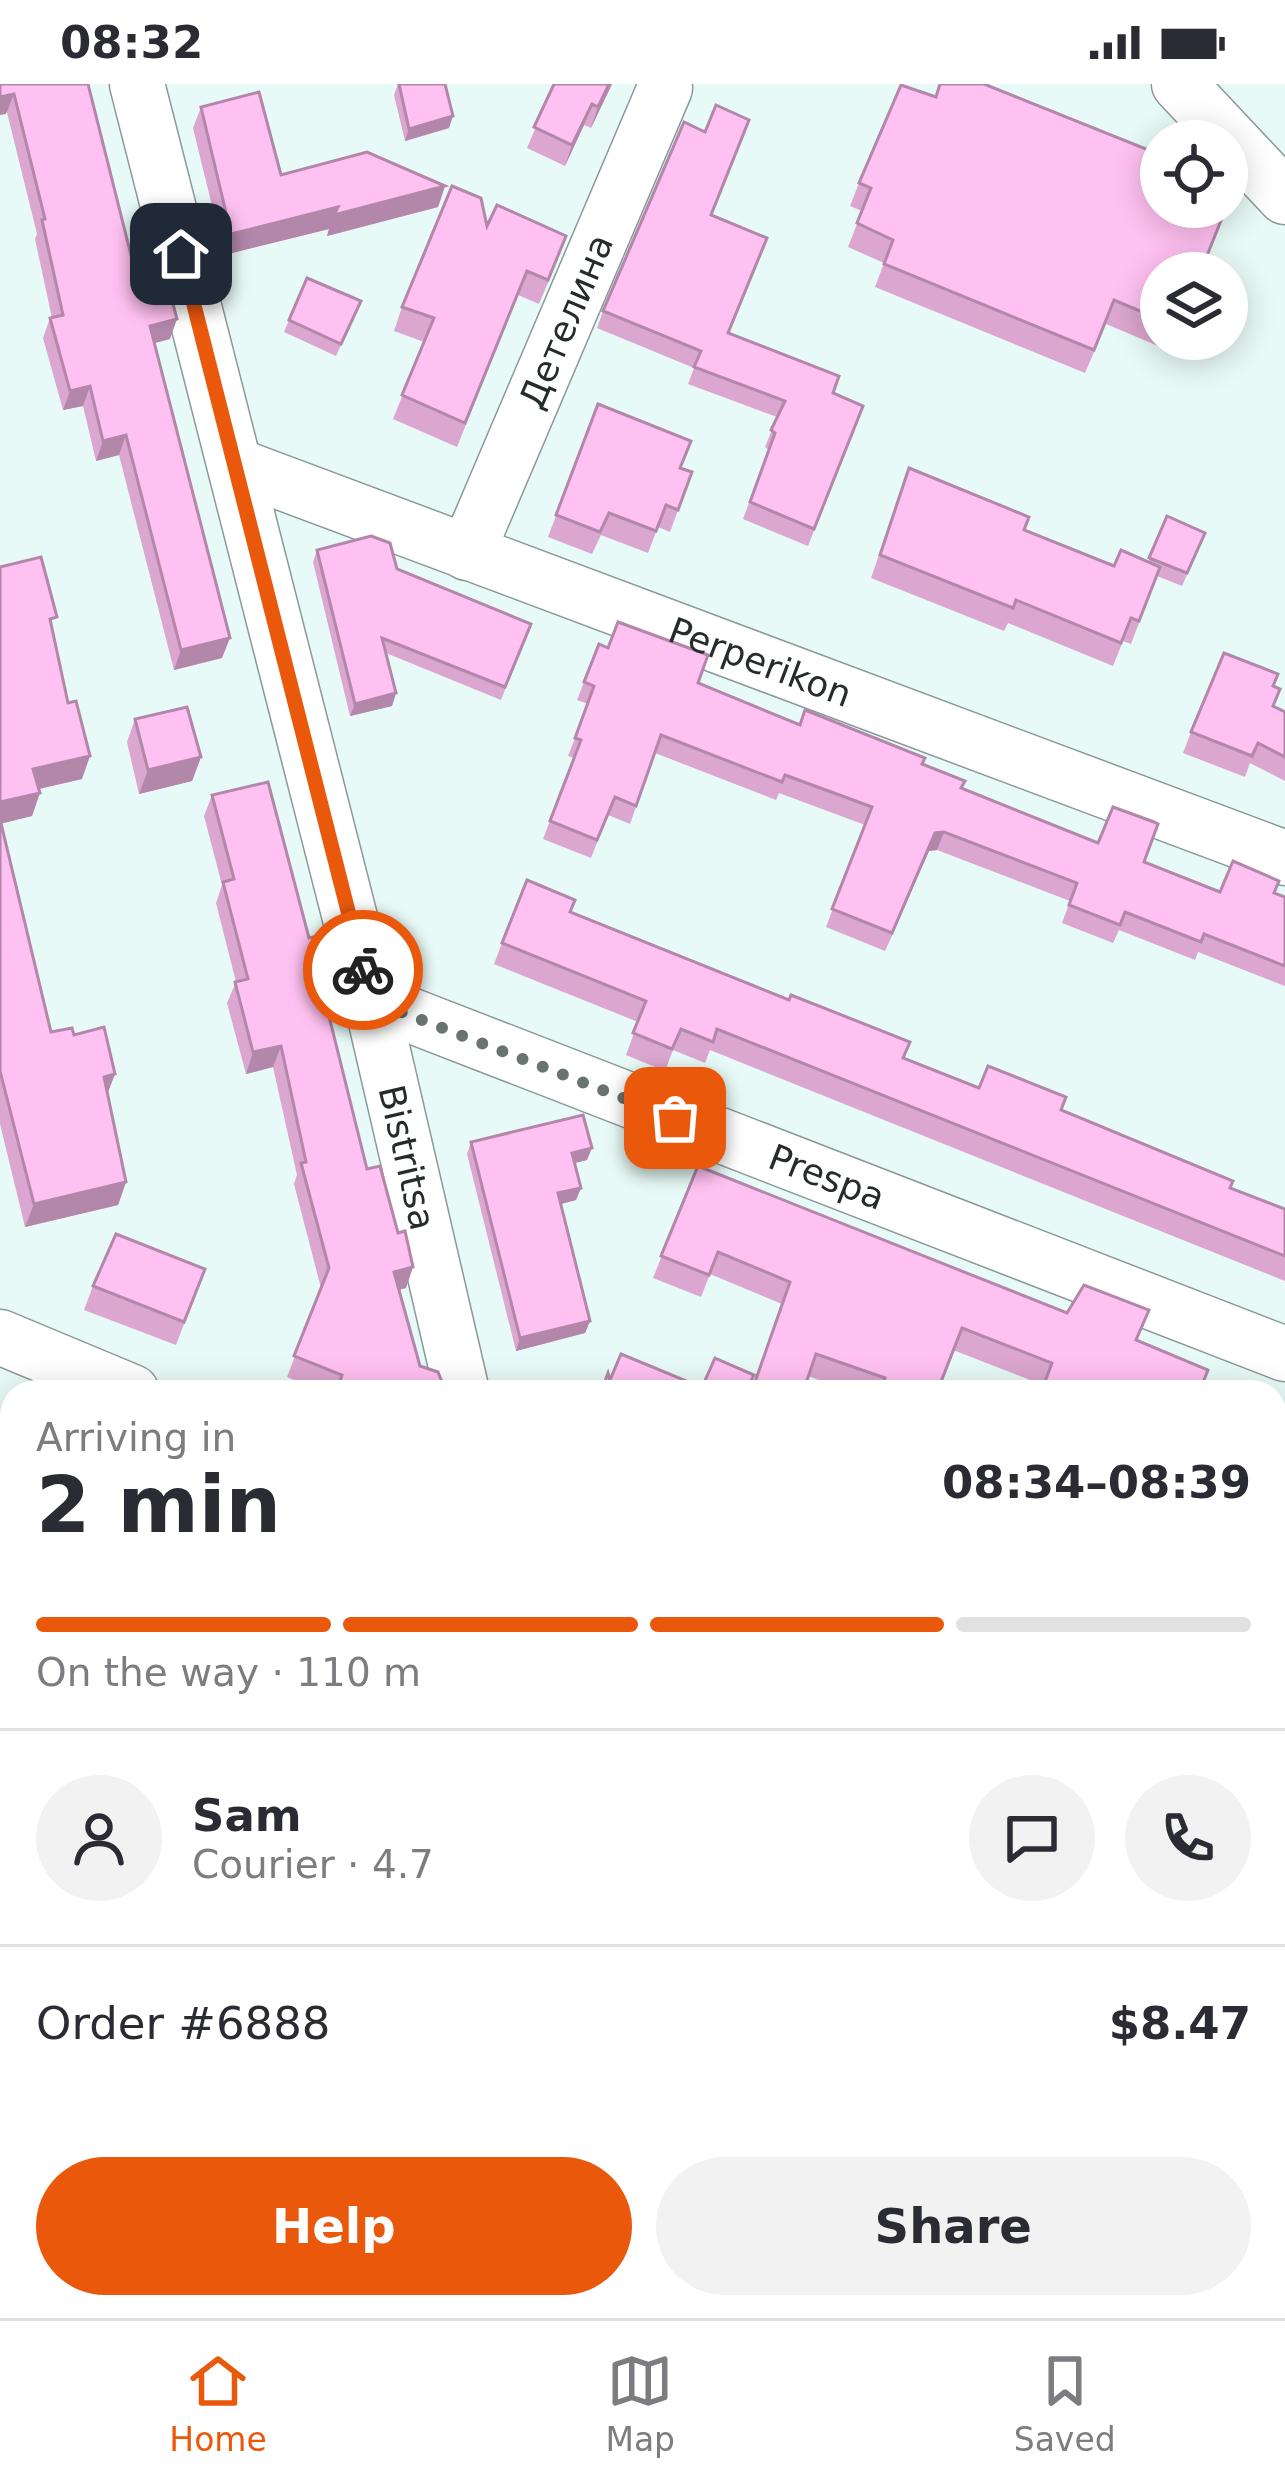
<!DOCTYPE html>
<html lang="en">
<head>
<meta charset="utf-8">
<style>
	:root { --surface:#fff; --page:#f2f2f3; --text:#2b2b33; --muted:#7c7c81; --line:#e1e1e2; --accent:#ea580c }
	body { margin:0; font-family:"DejaVu Sans",sans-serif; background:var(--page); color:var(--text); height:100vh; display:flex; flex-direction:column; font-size:45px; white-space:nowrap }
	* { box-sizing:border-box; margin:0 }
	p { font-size:39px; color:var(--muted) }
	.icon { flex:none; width:66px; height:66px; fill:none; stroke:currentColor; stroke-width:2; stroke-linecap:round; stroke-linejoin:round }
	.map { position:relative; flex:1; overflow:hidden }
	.side { position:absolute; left:0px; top:1296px; width:1287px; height:939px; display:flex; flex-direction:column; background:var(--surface); border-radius:36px 36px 0 0; box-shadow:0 6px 30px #0003 }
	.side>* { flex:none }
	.tools { position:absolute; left:1140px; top:36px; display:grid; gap:24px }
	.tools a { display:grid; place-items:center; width:108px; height:108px; border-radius:50%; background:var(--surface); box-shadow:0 6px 30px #0003; font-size:60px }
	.pin { position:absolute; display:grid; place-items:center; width:102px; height:102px; color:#fff; margin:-51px; border-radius:24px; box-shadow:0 6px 18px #0006 }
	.courier { position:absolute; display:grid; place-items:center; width:120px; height:120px; margin:-60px; border:9px solid #ea580c; border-radius:50%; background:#fff; color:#222; box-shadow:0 3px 15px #0007 }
	.summary em { font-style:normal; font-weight:800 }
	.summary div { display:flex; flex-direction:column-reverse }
	.summary { display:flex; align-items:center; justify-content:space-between; height:204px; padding:0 36px }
	h1 { font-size:78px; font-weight:800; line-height:90px }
	.bar { display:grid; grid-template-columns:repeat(4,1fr); gap:18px 12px; align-content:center; height:144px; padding:0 36px }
	.bar i { height:15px; border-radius:9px; background:var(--line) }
	.bar .current { background:var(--accent) }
	.bar p { grid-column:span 4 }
	.line { display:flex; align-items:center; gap:30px; padding:0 36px; border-top:3px solid var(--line) }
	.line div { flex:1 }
	.round { display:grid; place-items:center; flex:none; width:126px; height:126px; border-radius:63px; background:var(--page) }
	.button { display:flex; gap:24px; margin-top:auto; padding:24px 36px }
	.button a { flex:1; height:138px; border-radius:72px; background:var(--accent); color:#fff; font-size:48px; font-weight:800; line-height:138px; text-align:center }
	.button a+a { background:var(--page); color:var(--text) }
	.status { display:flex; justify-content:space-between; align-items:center; height:84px; padding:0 60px; background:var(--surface); direction:ltr }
	.status svg { height:33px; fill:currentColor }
	.tab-bar { display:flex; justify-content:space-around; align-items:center; height:168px; border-top:3px solid var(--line); background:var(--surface); font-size:33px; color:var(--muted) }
	.tab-bar a { display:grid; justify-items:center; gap:6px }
	.tab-bar .current { color:var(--accent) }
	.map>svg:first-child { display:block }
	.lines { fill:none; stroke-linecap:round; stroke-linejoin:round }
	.minor-casing { stroke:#8a9a97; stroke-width:57 }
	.minor { stroke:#fff; stroke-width:54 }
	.wall { fill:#dba6cf }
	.shaded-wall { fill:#b287a9 }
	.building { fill:#ffc1f1; stroke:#b287a9; stroke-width:3 }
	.done { stroke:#697472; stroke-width:12; stroke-dasharray:0 21.6 }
	.route { stroke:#ea580c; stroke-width:15 }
	.labels { text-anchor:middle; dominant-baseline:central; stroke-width:12; stroke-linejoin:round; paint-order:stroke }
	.street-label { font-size:36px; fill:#252c2a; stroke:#e8faf7 }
</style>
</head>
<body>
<div class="status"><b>08:32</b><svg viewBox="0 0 49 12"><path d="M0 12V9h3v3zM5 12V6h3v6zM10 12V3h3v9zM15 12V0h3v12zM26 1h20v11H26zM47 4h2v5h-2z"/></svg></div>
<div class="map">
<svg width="1285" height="2234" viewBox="0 0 1285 2234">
	<rect width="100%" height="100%" fill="#e8faf7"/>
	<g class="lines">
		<g class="minor-casing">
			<g id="minor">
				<path id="s1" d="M137 0 371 916 462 1308"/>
				<path d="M1179 0 1285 113"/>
				<path id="s2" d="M235 381 1285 774"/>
				<path id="s3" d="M467 469 665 4"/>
				<path id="s4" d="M371 916 1285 1270"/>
				<path d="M0 1253 132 1308"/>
				<path d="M1275 1779 1285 1783"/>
			</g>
		</g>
		<use href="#minor" class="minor"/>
	</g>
	<g class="wall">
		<path d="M0 0H88L135 187 170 255 155 259 222 574 174 586 119 371 96 377 83 322 63 326 43 254 50 234H52L35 155 37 150Z"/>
		<path d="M398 0 449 44 405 57 394 11Z"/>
		<path d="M554 0H612L591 44 584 41 565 82 527 64Z"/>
		<path d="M201 23 281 91 445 102 438 123 327 152 329 145 224 171 193 44Z"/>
		<path d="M859 99 1161 189V255H1175L1170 267 1106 240 1085 289 875 203 884 179 848 163 862 127 850 122Z"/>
		<path d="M711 131 728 249 833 309 863 322 808 462 743 435 769 366 765 363 777 333 688 300 694 284 597 244 603 227Z"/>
		<path d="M487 142 558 175 539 220 518 211 457 363 393 335 424 258 394 247 402 223Z"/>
		<path d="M361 217 336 272 284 248 289 236Z"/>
		<path d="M598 320 681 384 692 388 670 448 658 443 648 469 601 451 592 470 548 453Z"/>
		<path d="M909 384 1024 446 1114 482 1148 478 1167 432 1200 461 1182 502 1157 492 1131 560 1123 557 1113 582 1008 539 1004 547 871 494Z"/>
		<path d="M317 466 397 485 531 540 501 616 386 569 396 609 392 622 350 632 313 478Z"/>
		<path d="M0 483 52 547 82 695 39 705 32 732 1 739 51 948 74 951 115 990 107 1010 126 1098 118 1121 25 1143 0 1040Z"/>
		<path d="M584 598 698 599 800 641 923 681 961 704 1220 808 1274 809 1285 813V902L1198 868 1195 876 1119 846 1113 859 1062 839 1070 817 937 766 929 767 885 867 826 843 865 741 779 709 776 716 655 669 630 740 608 731 591 774 543 755 574 674 568 672 588 620 577 616Z"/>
		<path d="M1273 603 1280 605 1274 622 1285 628V697L1250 679 1245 693 1183 669 1191 648Z"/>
		<path d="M135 635 201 673 192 697 139 710 127 658Z"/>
		<path d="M212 711 309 854 345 889 337 910 324 913 367 1085 406 1204 399 1206 420 1282 442 1308H323L287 1293 321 1204 294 1100 297 1091 273 983 246 990 227 919 236 898 216 819 222 801 204 732Z"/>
		<path d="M570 828 904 974 979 1004 1061 1026 1230 1104 1285 1125V1197L710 966 705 979 673 966 665 987 626 971 638 938 494 880 502 859Z"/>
		<path d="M471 1058 587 1076 574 1079 581 1104 576 1116 561 1120 590 1237 585 1249 516 1267 467 1070Z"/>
		<path d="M698 1082 1067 1229 1084 1201 1043 1301 953 1266 937 1308H853L808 1292 803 1308H751L782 1220 710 1190 701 1213 653 1194Z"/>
		<path d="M205 1185 176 1261 84 1226 93 1202Z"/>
		<path d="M1275 1334 1285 1337V1428L1275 1424Z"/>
		<path d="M1285 1595V1644L1275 1641V1622Z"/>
		<path d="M0 1935 12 1940V2209L0 2204Z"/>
		<path d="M49 2223H734L762 2234H466L446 2226 443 2234H77Z"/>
	</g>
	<g class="shaded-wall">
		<path d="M609 0H612L591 44 598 23Z"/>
		<path d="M14 10 6 30 0 31V13Z"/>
		<path d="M592 20 584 41 565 82 572 61Z"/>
		<path d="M453 32 449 44 405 57 409 45Z"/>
		<path d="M445 102 438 123 327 152 329 145 224 171 231 150 338 123Z"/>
		<path d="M177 235 170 255 143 262 150 242Z"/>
		<path d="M90 302 83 322 63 326 70 307Z"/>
		<path d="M126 351 119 371 96 377 103 357Z"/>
		<path d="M230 554 222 574 174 586 181 566Z"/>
		<path d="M396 609 392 622 350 632 355 620Z"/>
		<path d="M90 672 82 695 25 708 33 685Z"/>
		<path d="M201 673 192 697 139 710 148 686Z"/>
		<path d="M40 709 32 732 0 740V718Z"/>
		<path d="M944 748 937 766 929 767 885 867 935 749Z"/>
		<path d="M345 889 337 910 312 917 320 896Z"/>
		<path d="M281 962 273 983 246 990 253 968Z"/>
		<path d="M115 990 106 1013 104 993Z"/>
		<path d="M592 1064 587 1076 567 1081 572 1069Z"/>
		<path d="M126 1098 118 1121 25 1143 34 1120Z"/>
		<path d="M581 1104 576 1116 554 1122 558 1109Z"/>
		<path d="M413 1183 406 1204 386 1209 394 1188Z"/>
		<path d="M590 1237 585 1249 516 1267 520 1254Z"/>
	</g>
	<g class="building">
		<path d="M0 0H88L135 187 163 183 177 235 150 242 230 554 181 566 126 351 103 357 90 302 70 307 50 234 63 231 42 136 45 135 14 10 0 13Z"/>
		<path d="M399 0H445L453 32 409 45Z"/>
		<path d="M554 0H609L598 23 592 20 572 61 534 43Z"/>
		<path d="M940 0H984L1161 71V123L1226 124 1200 189H1161V236L1114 216 1094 266 884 180 893 156 857 139 871 104 859 99 901 1 936 13Z"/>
		<path d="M259 8 281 91 367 68 445 102 334 131 338 123 231 150 201 23Z"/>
		<path d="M716 21 749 36 711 131 767 154 728 249 839 292 833 309 863 322 814 445 750 418 775 349 771 346 785 317 694 283 701 267 603 227 684 38 705 48Z"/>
		<path d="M452 102 481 114 487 142 497 121 566 152 548 196 527 187 465 339 402 311 434 234 402 223Z"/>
		<path d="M307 194 361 217 341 260 289 236Z"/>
		<path d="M598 320 691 357 680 384 692 388 678 426 666 421 656 447 609 429 600 448 556 431Z"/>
		<path d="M909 384 1029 433 1024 446 1114 482 1121 466 1160 483 1139 537 1131 534 1121 559 1016 516 1013 524 880 471Z"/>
		<path d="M1167 432 1205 449 1187 489 1149 474Z"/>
		<path d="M371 452 390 459 397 485 531 540 505 603 382 554 396 609 355 620 317 466Z"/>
		<path d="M41 473 57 533 50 535 68 619 76 617 90 672 33 685 40 709 0 718V483Z"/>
		<path d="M618 538 708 571 698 599 800 641 805 626 925 674 922 680 965 697 961 704 1098 759 1113 723 1154 738 1158 740 1144 778 1220 808 1233 777 1279 797 1274 809 1285 813V882L1204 850 1201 858 1125 828 1120 841 1069 821 1077 799 944 748 935 749 892 849 832 825 872 723 785 691 782 698 661 651 636 722 615 713 597 756 550 737 581 656 575 654 594 602 584 598 599 560 608 564Z"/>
		<path d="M1224 569 1278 590 1273 602 1280 605 1273 622 1285 628V673L1258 659 1252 672 1191 648Z"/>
		<path d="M187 623 201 673 148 686 135 635Z"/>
		<path d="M268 698 309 854 334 848 345 889 320 896 367 1085 380 1082 398 1149 405 1147 413 1183 394 1188 420 1282 438 1288 444 1303 442 1308H352L338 1303 342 1291 294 1272 329 1184 301 1079 306 1078 281 962 253 968 235 898 248 895 223 798 234 795 212 711Z"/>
		<path d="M0 735 51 948 72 944 74 951 104 943 115 990 104 993 126 1098 34 1120 0 987Z"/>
		<path d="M527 796 575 816 570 828 789 916 791 911 910 958 903 974 979 1004 988 982 1066 1013 1061 1026 1233 1097 1230 1104 1285 1125V1172L717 945 713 958 681 945 672 965 633 949 646 917 502 859Z"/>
		<path d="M583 1031 592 1064 572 1069 581 1104 558 1109 590 1237 520 1254 471 1058Z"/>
		<path d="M698 1082 1067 1229 1084 1201 1149 1226 1136 1256 1208 1286 1199 1308H1041L1052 1279 962 1244 937 1308H880L885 1294 816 1270 805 1302 796 1304 794 1308H776L755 1298 790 1198 718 1168 709 1191 661 1172Z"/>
		<path d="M116 1150 205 1185 184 1238 93 1202Z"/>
		<path d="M621 1270 689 1298 686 1308H601L608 1289 610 1296Z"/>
		<path d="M715 1274 754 1291 745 1308H700Z"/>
		<path d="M1275 1334 1285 1337V1403L1275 1399Z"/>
		<path d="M1285 1594V1630L1275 1627Z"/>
		<path d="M0 1760 12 1765V1776L0 1808Z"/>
		<path d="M0 1935 12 1940V2164L0 2159Z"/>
		<path d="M165 2223H446L442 2234H193Z"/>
		<path d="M527 2223H734L762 2234H523Z"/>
	</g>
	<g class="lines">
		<path class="done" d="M363 886 370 916 675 1034"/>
		<path class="route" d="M181 170 363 886"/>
	</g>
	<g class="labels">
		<g class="street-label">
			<text stroke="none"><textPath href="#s3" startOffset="252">Детелина</textPath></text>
			<text stroke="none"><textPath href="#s2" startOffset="561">Perperikon</textPath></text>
			<text stroke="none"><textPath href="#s1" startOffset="1107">Bistritsa</textPath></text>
			<text stroke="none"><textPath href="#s4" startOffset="489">Prespa</textPath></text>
		</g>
	</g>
</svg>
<div class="tools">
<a><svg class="icon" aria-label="locate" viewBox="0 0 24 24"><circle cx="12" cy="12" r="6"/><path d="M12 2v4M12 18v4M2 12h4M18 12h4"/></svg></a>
<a><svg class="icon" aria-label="layers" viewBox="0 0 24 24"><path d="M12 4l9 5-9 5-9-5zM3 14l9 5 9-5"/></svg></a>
</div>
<div class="pin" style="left:675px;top:1034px;background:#ea580c"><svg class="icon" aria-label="bag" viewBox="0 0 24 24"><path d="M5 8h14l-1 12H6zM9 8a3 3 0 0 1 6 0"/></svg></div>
<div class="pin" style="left:181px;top:170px;background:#1f2937"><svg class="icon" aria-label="home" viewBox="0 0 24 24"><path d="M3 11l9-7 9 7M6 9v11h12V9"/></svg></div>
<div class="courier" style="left:363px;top:886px"><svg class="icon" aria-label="bike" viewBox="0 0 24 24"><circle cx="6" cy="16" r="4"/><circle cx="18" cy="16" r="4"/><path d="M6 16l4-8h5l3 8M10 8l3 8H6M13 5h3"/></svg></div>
<section class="side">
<div class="summary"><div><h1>2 min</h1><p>Arriving in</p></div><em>08:34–08:39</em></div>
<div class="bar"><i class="current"></i><i class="current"></i><i class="current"></i><i></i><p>On the way · 110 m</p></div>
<div class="line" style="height:216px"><a class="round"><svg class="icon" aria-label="person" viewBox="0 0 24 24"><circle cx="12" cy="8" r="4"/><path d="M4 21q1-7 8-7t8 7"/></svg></a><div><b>Sam</b><p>Courier · 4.7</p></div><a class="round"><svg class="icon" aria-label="chat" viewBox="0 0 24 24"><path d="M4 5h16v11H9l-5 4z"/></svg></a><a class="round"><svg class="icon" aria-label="phone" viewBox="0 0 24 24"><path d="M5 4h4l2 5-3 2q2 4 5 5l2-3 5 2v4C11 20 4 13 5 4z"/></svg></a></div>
<div class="line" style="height:156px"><div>Order #6888</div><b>$8.47</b></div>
<div class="button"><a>Help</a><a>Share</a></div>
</section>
</div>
<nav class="tab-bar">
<a class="current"><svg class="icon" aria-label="home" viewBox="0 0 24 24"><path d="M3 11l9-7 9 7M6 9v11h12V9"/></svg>Home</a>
<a><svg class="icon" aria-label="map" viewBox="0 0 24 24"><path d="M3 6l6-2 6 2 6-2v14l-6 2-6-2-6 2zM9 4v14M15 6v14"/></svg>Map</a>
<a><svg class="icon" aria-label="saved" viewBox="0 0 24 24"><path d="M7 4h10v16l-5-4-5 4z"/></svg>Saved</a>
</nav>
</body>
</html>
